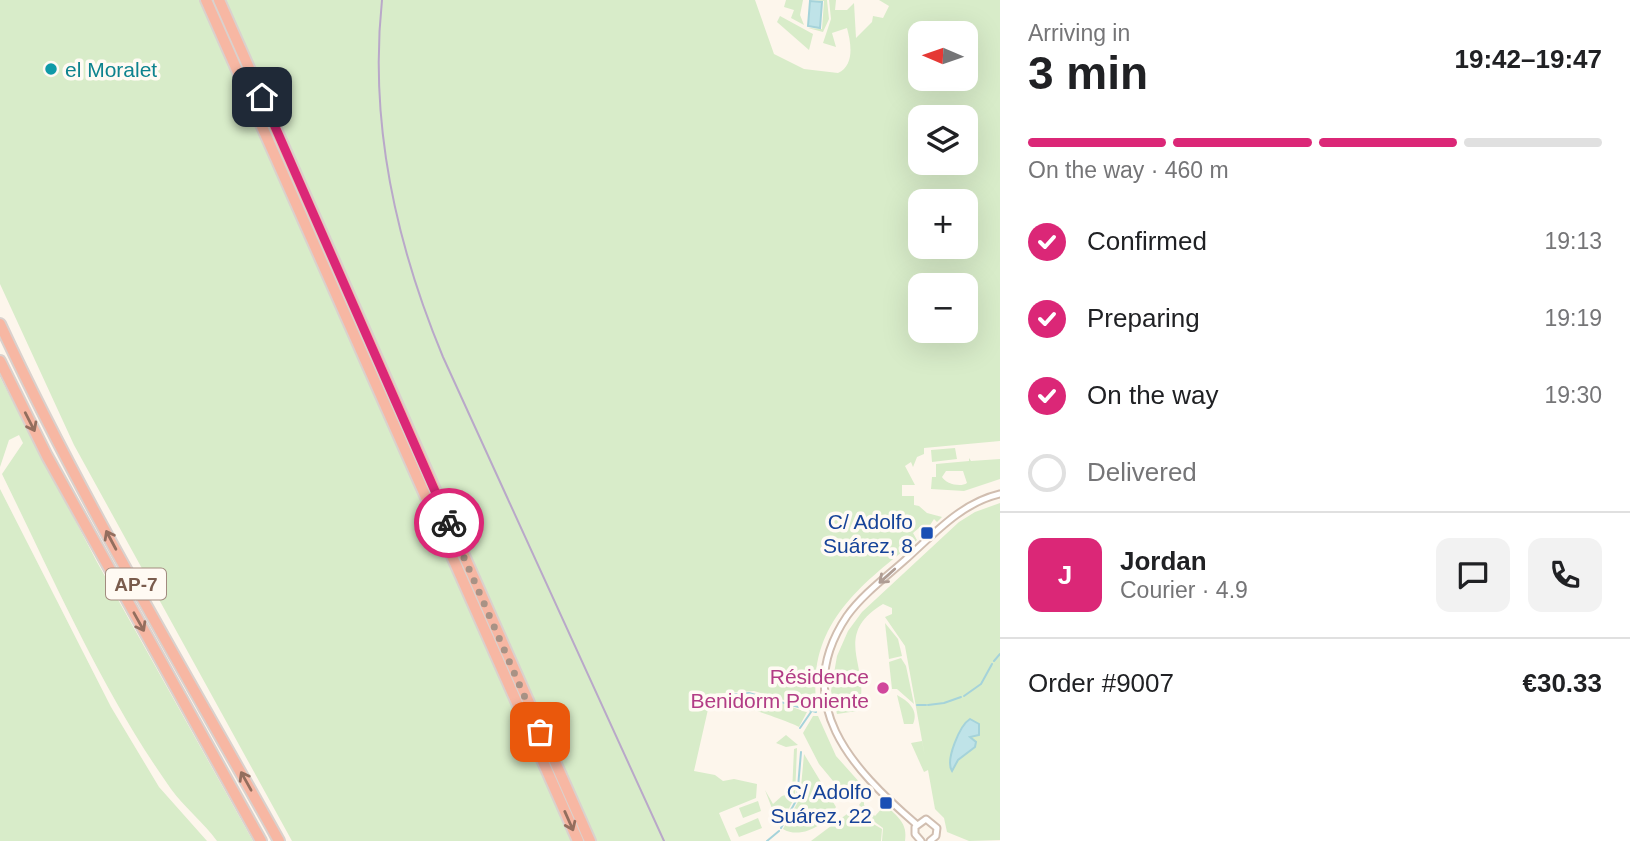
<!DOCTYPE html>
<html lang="en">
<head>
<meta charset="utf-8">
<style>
	:root { --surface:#fff; --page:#f2f2f2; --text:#202124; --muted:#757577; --line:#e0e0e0; --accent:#db2777 }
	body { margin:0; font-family:Arial,sans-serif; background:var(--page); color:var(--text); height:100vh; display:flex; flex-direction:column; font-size:26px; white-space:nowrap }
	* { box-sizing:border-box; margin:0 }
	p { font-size:23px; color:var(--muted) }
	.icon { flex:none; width:38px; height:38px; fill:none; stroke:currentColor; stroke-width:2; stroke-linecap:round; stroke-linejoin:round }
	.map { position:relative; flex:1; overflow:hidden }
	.panel { display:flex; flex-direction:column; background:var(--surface); width:630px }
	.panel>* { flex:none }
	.needle { width:46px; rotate:272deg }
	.buttons { position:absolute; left:908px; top:21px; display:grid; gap:14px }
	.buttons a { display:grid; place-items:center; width:70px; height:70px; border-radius:14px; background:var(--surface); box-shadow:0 7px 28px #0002; font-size:35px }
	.pin { position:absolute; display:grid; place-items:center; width:60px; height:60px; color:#fff; margin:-30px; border-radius:14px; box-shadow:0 4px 10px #0006 }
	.courier { position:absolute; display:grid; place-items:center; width:70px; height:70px; margin:-35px; border:5px solid #db2777; border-radius:50%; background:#fff; color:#222; box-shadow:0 2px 9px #0007 }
	.headline em { font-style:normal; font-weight:600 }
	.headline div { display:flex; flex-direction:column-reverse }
	.headline { display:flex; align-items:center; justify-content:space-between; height:119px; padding:0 28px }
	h1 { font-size:46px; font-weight:600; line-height:52px }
	.bar { display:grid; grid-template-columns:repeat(4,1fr); gap:10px 7px; align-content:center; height:84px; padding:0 28px }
	.bar i { height:9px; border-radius:5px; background:var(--line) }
	.bar .selected { background:var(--accent) }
	.bar p { grid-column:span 4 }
	.line { display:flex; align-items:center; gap:18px; padding:0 28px; border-top:2px solid var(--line) }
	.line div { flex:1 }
	.round { display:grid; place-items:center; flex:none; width:74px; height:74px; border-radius:14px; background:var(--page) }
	ol { padding:0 28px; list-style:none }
	li { display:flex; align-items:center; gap:21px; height:77px }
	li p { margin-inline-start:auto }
	li .icon { padding:7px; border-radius:50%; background:var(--accent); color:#fff; stroke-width:4 }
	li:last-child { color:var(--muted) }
	li i { width:38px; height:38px; border:4px solid var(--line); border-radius:50% }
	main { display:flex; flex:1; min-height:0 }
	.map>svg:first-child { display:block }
	.green { fill:#d8ecc9; fill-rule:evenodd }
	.water { fill:#bfe3e8; stroke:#a5d3da; stroke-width:2 }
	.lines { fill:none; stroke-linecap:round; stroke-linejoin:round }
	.stream { stroke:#a5d3da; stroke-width:2 }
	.street-casing { stroke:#d1beb0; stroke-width:9 }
	.highway-casing { stroke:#dad1cd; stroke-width:14 }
	.street { stroke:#fff; stroke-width:5 }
	.highway { stroke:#f7b7a3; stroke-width:10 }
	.tram { stroke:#b9a8c9; stroke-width:2 }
	.oneway { stroke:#936e5e }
	.oneway2 { stroke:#af9d94 }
	.done { stroke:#a89285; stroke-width:7; stroke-dasharray:0 12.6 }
	.route { stroke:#db2777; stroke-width:9 }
	.culture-dot { fill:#0f9aa8; stroke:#fffaf3; stroke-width:2.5 }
	.transit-dot { fill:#1a4fb4; stroke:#fffaf3; stroke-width:2.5 }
	.hotel-dot { fill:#d1479c; stroke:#fffaf3; stroke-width:2.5 }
	.labels { text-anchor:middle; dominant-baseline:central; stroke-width:7; stroke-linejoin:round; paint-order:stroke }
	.shield { fill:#fffaf3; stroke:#a28b7f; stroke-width:2 }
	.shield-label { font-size:19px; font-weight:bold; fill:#7a5c4d }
	.culture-label { font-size:21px; fill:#0d838f; stroke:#fffaf3; text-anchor:start }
	.transit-label { font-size:21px; fill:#164399; stroke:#fffaf3; text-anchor:end }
	.hotel-label { font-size:21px; fill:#b23c85; stroke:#fffaf3; text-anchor:end }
</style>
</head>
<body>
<main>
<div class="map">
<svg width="1000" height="841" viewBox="0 0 1000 841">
	<rect width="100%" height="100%" fill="#fdf6ec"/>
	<g class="green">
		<path d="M0 0H755L774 54 804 69 838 73C855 65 851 43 847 28L832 33 836 47 823 43 831 19 829 0H836L835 10H847L854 3 856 38 872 22 873 16 883 18 889 6 879 0H1000V441L924 448V454L917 457 913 467 911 462 905 466 915 485H902V496H914V505L919 506 927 513 942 517 937 522 934 519 925 533 920 527 913 533 917 540C858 587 805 626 817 710L754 691 710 694V703C736 682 780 704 807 712L799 727C793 723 744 706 736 705 727 704 718 707 709 705L694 771 715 775 723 781 734 779 757 784 756 798 719 813 731 841H292L74 445 0 284ZM920 33H966V79H920ZM920 117H966V163H920ZM920 201H966V247H920ZM920 285H966V331H920Z"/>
		<path d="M786 0H803L800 15 804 25 791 18 794 10 784 7Z"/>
		<path d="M812 0H827L829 19 823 32 808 28 822 29 824 1Z"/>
		<path d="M780 16 813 34 809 50 777 22Z"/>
		<path d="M0 377 97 562 253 841H217C203 822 185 808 171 789 103 693 54 580 2 474L23 443 19 435 9 440 0 467Z"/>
		<path d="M955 448 957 459 932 462 931 450Z"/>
		<path d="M969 458 971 461 1000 459V479L964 491 931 489 932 477H936V464L969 461ZM946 471H963L967 483C960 488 945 483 942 477Z"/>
		<path d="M0 489 111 707 159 787 207 841H0Z"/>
		<path d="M1000 503V840L969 841 947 832 944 818 935 809 928 770 924 772 911 743 922 741 925 757 905 646 885 617 892 614V608L883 604C828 637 875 671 857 711L837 714 831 691 837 656 848 631 862 612 959 522 975 512Z"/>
		<path d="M885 623 898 639 902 656 889 659Z"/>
		<path d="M901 658 906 666 914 704 897 689H892L889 662Z"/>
		<path d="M897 695C908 701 919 710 913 724H904Z"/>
		<path d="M813 716H818L836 756 861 784 848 799 819 764 803 733Z"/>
		<path d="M786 735 798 745 786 747 776 743Z"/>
		<path d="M797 748 795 797 779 827 765 790 773 804 782 796 792 793 794 749Z"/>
		<path d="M804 754 836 807C827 824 801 840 783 829L800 798Z"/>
		<path d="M864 799V805L875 816 885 805C897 816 908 823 905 841H882L883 828 864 814 866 811 859 805Z"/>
		<path d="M758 801 761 811 743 818 739 808Z"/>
		<path d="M851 811 882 829 881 841H811Z"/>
		<path d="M758 818 762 828 739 837 735 828Z"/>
	</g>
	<g class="water">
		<path d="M810 1 822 2 820 28 808 26Z"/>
		<path d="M970 719 979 724V735L970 737 976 742 975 747 958 760 952 771C945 760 960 725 970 719Z"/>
	</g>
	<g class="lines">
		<g class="stream">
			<path d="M994 661 1000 654"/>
			<path d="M964 696 981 684 992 664"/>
			<path d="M693 698 749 693 816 712"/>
			<path d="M917 705H926"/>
			<path d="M928 705 944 703 961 697"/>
			<path d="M800 728 811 712"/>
			<path d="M781 828 797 799 801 752"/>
			<path d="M767 841 779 831"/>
		</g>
		<g class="street-casing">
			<g id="street">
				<path d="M916 824C852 769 789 702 847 616 862 595 886 577 905 560 934 534 961 503 1000 494"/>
				<path d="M921 841 915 834V827L926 819 937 828 936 836 930 841"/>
			</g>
		</g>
		<g class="highway-casing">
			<g id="highway">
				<path d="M206 0 578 841"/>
				<path d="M219 0 590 841"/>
				<path d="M0 324C82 501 184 670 279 841"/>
				<path d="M0 361 47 456 261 841"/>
			</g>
		</g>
		<use href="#street" class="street"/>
		<use href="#highway" class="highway"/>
		<path class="tram" d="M382 0C369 122 396 244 443 357L664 841"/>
	</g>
	<defs><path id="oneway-shaft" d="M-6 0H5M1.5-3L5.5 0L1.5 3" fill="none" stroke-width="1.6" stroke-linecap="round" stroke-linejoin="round" transform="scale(1.75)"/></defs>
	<g class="oneway">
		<use href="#oneway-shaft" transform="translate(30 422) rotate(63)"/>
		<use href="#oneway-shaft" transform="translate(111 540) rotate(-118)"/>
		<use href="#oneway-shaft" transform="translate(139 622) rotate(61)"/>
		<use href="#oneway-shaft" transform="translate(246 781) rotate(-119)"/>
		<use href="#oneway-shaft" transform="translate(569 821) rotate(66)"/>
	</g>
	<use class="oneway2" href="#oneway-shaft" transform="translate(887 576) rotate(138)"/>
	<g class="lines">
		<path class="done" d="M449 523 540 732"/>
		<path class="route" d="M262 97 449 523"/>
	</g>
	<circle class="culture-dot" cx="51" cy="69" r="7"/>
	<g class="transit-dot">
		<rect x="920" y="526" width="14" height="14" rx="3.5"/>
		<rect x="879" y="796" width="14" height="14" rx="3.5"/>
	</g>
	<circle class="hotel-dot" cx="883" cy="688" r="7"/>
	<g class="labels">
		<rect class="shield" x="106" y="568.5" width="60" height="31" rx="5"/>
		<g class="shield-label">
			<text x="136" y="584">AP-7</text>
		</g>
		<g class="culture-label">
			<text x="65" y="69">el Moralet</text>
		</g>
		<g class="transit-label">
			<text x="913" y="521">C/ Adolfo<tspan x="913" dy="24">Suárez, 8</tspan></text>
			<text x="872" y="791">C/ Adolfo<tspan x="872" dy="24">Suárez, 22</tspan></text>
		</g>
		<g class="hotel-label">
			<text x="869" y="676">Résidence<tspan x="869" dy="24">Benidorm Poniente</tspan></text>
		</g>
	</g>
</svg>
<div class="buttons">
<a><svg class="needle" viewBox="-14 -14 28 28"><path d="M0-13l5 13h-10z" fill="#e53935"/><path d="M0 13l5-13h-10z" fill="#757577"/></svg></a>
<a><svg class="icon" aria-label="layers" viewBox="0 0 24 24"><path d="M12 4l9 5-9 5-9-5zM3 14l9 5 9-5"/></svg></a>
<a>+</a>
<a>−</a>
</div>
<div class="pin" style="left:540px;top:732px;background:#ea580c"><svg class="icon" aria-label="bag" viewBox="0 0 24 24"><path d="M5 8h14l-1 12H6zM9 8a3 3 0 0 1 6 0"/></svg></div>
<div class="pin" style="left:262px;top:97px;background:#1f2937"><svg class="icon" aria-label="home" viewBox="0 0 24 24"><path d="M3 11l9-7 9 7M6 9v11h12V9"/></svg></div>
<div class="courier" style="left:449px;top:523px"><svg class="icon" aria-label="bike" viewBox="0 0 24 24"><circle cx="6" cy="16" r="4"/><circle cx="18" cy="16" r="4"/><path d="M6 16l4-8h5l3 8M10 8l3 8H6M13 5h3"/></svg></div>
</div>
<section class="panel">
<div class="headline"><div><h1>3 min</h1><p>Arriving in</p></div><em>19:42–19:47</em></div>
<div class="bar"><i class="selected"></i><i class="selected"></i><i class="selected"></i><i></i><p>On the way · 460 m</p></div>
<ol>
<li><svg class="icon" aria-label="check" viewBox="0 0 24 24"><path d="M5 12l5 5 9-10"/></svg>Confirmed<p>19:13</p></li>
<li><svg class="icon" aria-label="check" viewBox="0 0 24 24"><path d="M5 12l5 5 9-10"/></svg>Preparing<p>19:19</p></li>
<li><svg class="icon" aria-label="check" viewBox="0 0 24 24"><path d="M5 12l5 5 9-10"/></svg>On the way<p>19:30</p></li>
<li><i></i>Delivered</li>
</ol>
<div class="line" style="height:126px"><b class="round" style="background:var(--accent);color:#fff">J</b><div><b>Jordan</b><p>Courier · 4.9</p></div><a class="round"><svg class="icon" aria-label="chat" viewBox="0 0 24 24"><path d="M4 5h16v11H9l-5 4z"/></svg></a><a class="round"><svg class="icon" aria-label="phone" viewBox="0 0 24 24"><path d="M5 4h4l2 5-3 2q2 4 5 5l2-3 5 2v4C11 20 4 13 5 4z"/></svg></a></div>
<div class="line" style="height:91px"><div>Order #9007</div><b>€30.33</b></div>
</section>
</main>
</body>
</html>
